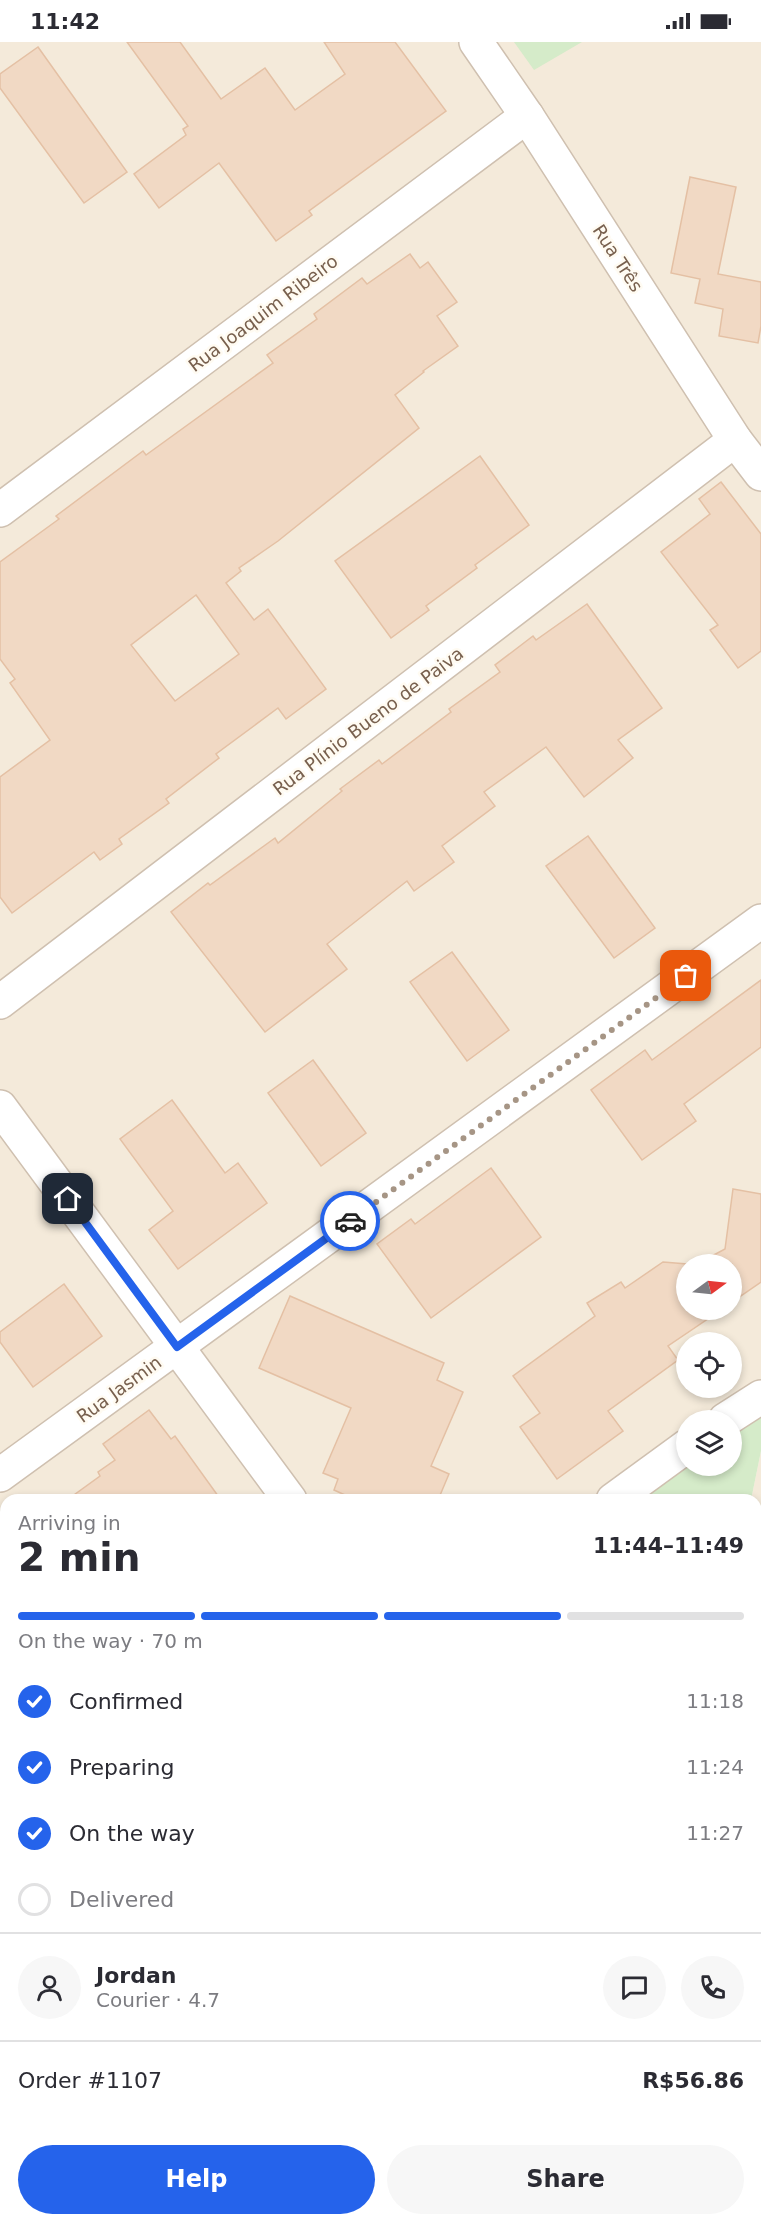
<!DOCTYPE html>
<html lang="en">
<head>
<meta charset="utf-8">
<style>
	:root { --surface:#fff; --page:#f7f7f7; --text:#2b2b33; --muted:#7c7c81; --line:#e1e1e2; --accent:#2563eb }
	body { margin:0; font-family:"DejaVu Sans",sans-serif; background:var(--page); color:var(--text); height:100vh; display:flex; flex-direction:column; font-size:22px; white-space:nowrap }
	* { box-sizing:border-box; margin:0 }
	p { font-size:20px; color:var(--muted) }
	.icon { flex:none; width:33px; height:33px; fill:none; stroke:currentColor; stroke-width:2; stroke-linecap:round; stroke-linejoin:round }
	.map { position:relative; flex:1; overflow:hidden }
	.sheet { position:absolute; left:0px; top:1452px; width:762px; height:732px; display:flex; flex-direction:column; background:var(--surface); border-radius:18px 18px 0 0; box-shadow:0 3px 9px #0003 }
	.sheet>* { flex:none }
	.needle { width:39px; rotate:75deg }
	.fabs { position:absolute; left:676px; top:1212px; display:grid; gap:12px }
	.fabs a { display:grid; place-items:center; width:66px; height:66px; border-radius:50%; background:var(--surface); box-shadow:0 3px 9px #0003; font-size:30px }
	.pin { position:absolute; display:grid; place-items:center; width:51px; height:51px; color:#fff; margin:-26px; border-radius:12px; box-shadow:0 3px 9px #0006 }
	.courier { position:absolute; display:grid; place-items:center; width:60px; height:60px; margin:-30px; border:4px solid #2563eb; border-radius:50%; background:#fff; color:#222; box-shadow:0 2px 8px #0007 }
	.head em { font-style:normal; font-weight:700 }
	.head div { display:flex; flex-direction:column-reverse }
	.head { display:flex; align-items:center; justify-content:space-between; height:102px; padding:0 18px }
	h1 { font-size:39px; font-weight:700; line-height:45px }
	.bar { display:grid; grid-template-columns:repeat(4,1fr); gap:9px 6px; align-content:center; height:72px; padding:0 18px }
	.bar i { height:8px; border-radius:4px; background:var(--line) }
	.bar .current { background:var(--accent) }
	.bar p { grid-column:span 4 }
	.line { display:flex; align-items:center; gap:15px; padding:0 18px; border-top:2px solid var(--line) }
	.line div { flex:1 }
	.round { display:grid; place-items:center; flex:none; width:63px; height:63px; border-radius:32px; background:var(--page) }
	ol { padding:0 18px; list-style:none }
	li { display:flex; align-items:center; gap:18px; height:66px }
	li p { margin-inline-start:auto }
	li .icon { padding:6px; border-radius:50%; background:var(--accent); color:#fff; stroke-width:4 }
	li:last-child { color:var(--muted) }
	li i { width:33px; height:33px; border:3px solid var(--line); border-radius:50% }
	.primary-button { display:flex; gap:12px; margin-top:auto; padding:12px 18px }
	.primary-button a { flex:1; height:69px; border-radius:36px; background:var(--accent); color:#fff; font-size:24px; font-weight:700; line-height:69px; text-align:center }
	.primary-button a+a { background:var(--page); color:var(--text) }
	.status { display:flex; justify-content:space-between; align-items:center; height:42px; padding:0 30px; background:var(--surface); direction:ltr }
	.status svg { height:16px; fill:currentColor }
	.map>svg:first-child { display:block }
	.residential { fill:#f4eada; fill-rule:evenodd }
	.green { fill:#d5ebc9 }
	.building { fill:#f1d9c4; stroke:#e4c0a4; stroke-width:1.5; fill-rule:evenodd }
	.lines { fill:none; stroke-linecap:round; stroke-linejoin:round }
	.minor-casing { stroke:#cfc0b0; stroke-width:36 }
	.tertiary-casing { stroke:#cfc0b0; stroke-width:36 }
	.minor { stroke:#fff; stroke-width:33 }
	.tertiary { stroke:#fff; stroke-width:33 }
	.done { stroke:#a69585; stroke-width:6; stroke-dasharray:0 10.8 }
	.route { stroke:#2563eb; stroke-width:8 }
	.labels { text-anchor:middle; dominant-baseline:central; stroke-width:5; stroke-linejoin:round; paint-order:stroke }
	.street-label { font-size:18px; fill:#78604e; stroke:#fffbf2 }
</style>
</head>
<body>
<div class="status"><b>11:42</b><svg viewBox="0 0 49 12"><path d="M0 12V9h3v3zM5 12V6h3v6zM10 12V3h3v9zM15 12V0h3v12zM26 1h20v11H26zM47 4h2v5h-2z"/></svg></div>
<div class="map">
<svg width="761" height="2184" viewBox="0 0 761 2184">
	<rect width="100%" height="100%" fill="#fcf7ec"/>
	<path class="residential" d="M0 0H761V1370L732 1378H687V1420L635 1458H6V2178H756V1458H751L761 1409V2184H0ZM687 1222H732V1268H687ZM687 1300H732V1346H687Z"/>
	<g class="green">
		<path d="M514 0H582L534 28Z"/>
		<path d="M761 1370V1409L751 1458H635L687 1424H732V1387Z"/>
	</g>
	<g class="building">
		<path d="M127 0H180L221 57 265 26 295 68 345 32 324 0H395L446 69 309 169 312 173 276 199 219 121 159 166 134 132 186 93 183 87 188 84Z"/>
		<path d="M38 5 127 130 84 161 0 46V32Z"/>
		<path d="M690 135 736 145 718 232 761 240V284L758 301 719 294 723 267 695 261 700 237 671 231Z"/>
		<path d="M410 212 420 226 428 220 457 260 437 274 458 304 423 329 424 330 395 353 419 386 278 499 239 526 241 529 226 541 254 578 268 567 326 647 286 677 278 666 216 712 219 716 166 757 169 761 119 797 122 802 100 818 94 810 12 871 0 855V735L50 698 10 641 15 637 0 617V520L59 477 56 474 143 409 146 413 273 321 267 313 317 277 314 272 362 236 367 242ZM196 553 239 612 175 659 131 603Z"/>
		<path d="M480 414 529 483 475 523 477 526 426 564 429 568 391 596 335 519Z"/>
		<path d="M721 440 761 492V609L738 626 710 588 718 583 661 510 710 472 699 457Z"/>
		<path d="M587 562 662 666 618 698 633 716 584 755 546 705 484 750 495 764 442 804 454 820 414 849 407 839 327 902 347 927 265 990 171 870 208 841 210 843 275 796 278 801 342 749 340 747 379 718 382 722 451 670 449 667 500 630 495 623 533 594 536 598Z"/>
		<path d="M588 794 655 886 614 916 546 824Z"/>
		<path d="M452 910 509 988 467 1019 410 940Z"/>
		<path d="M761 938V1005L684 1062 696 1079 642 1118 591 1048 645 1008 652 1018Z"/>
		<path d="M313 1018 366 1091 321 1124 268 1051Z"/>
		<path d="M172 1058 225 1131 238 1121 267 1161 178 1227 149 1188 173 1169 120 1097Z"/>
		<path d="M491 1126 541 1195 431 1276 377 1202 411 1177 415 1182Z"/>
		<path d="M733 1147 761 1152V1240L732 1260V1222H697L725 1207Z"/>
		<path d="M663 1220 687 1222V1268H721L668 1304 678 1318 608 1369 623 1389 557 1437 520 1385 540 1371 513 1334 595 1274 587 1261 621 1240 625 1246Z"/>
		<path d="M64 1242 102 1294 33 1345 0 1300V1290Z"/>
		<path d="M290 1254 444 1321 437 1338 463 1350 431 1424 449 1432 438 1458H356L334 1448 338 1437 323 1431 351 1366 259 1326Z"/>
		<path d="M149 1368 171 1397 175 1394 221 1458H67L100 1434 98 1430 115 1418 103 1402Z"/>
	</g>
	<g class="lines">
		<g class="minor-casing">
			<g id="minor">
				<path d="M476 0 527 74 735 398 761 432"/>
				<path d="M0 468 527 74"/>
				<path d="M0 960 735 398"/>
				<path d="M725 1378 761 1355"/>
				<path d="M0 1433 761 879"/>
				<path d="M613 1458 687 1404"/>
				<path d="M0 1906 6 1902"/>
				<path d="M286 2184 295 2178"/>
			</g>
		</g>
		<g class="tertiary-casing">
			<g id="tertiary">
				<path d="M0 1065 290 1458"/>
				<path d="M756 1612 761 1587"/>
				<path d="M756 2093 761 2100"/>
			</g>
		</g>
		<use href="#minor" class="minor"/>
		<use href="#tertiary" class="tertiary"/>
	</g>
	<g class="lines">
		<path class="done" d="M350 1179 686 934"/>
		<path class="route" d="M68 1157 177 1305 350 1179"/>
	</g>
	<g class="labels">
		<g class="street-label">
			<text transform="translate(618 216) rotate(57)">Rua Três</text>
			<text transform="translate(263 271) rotate(-37)">Rua Joaquim Ribeiro</text>
			<text transform="translate(368 679) rotate(-37)">Rua Plínio Bueno de Paiva</text>
			<text transform="translate(119 1347) rotate(-36)">Rua Jasmin</text>
		</g>
	</g>
</svg>
<div class="fabs">
<a><svg class="needle" viewBox="-14 -14 28 28"><path d="M0-13l5 13h-10z" fill="#e53935"/><path d="M0 13l5-13h-10z" fill="#7c7c81"/></svg></a>
<a><svg class="icon" aria-label="locate" viewBox="0 0 24 24"><circle cx="12" cy="12" r="6"/><path d="M12 2v4M12 18v4M2 12h4M18 12h4"/></svg></a>
<a><svg class="icon" aria-label="layers" viewBox="0 0 24 24"><path d="M12 4l9 5-9 5-9-5zM3 14l9 5 9-5"/></svg></a>
</div>
<div class="pin" style="left:686px;top:934px;background:#ea580c"><svg class="icon" aria-label="bag" viewBox="0 0 24 24"><path d="M5 8h14l-1 12H6zM9 8a3 3 0 0 1 6 0"/></svg></div>
<div class="pin" style="left:68px;top:1157px;background:#1f2937"><svg class="icon" aria-label="home" viewBox="0 0 24 24"><path d="M3 11l9-7 9 7M6 9v11h12V9"/></svg></div>
<div class="courier" style="left:350px;top:1179px"><svg class="icon" aria-label="car" viewBox="0 0 24 24"><path d="M5 17H2v-5l4-1 3-4h7l3 4 3 1v5h-3M9 17h6M6 11h13"/><circle cx="7" cy="17" r="2"/><circle cx="17" cy="17" r="2"/></svg></div>
<section class="sheet">
<div class="head"><div><h1>2 min</h1><p>Arriving in</p></div><em>11:44–11:49</em></div>
<div class="bar"><i class="current"></i><i class="current"></i><i class="current"></i><i></i><p>On the way · 70 m</p></div>
<ol>
<li><svg class="icon" aria-label="check" viewBox="0 0 24 24"><path d="M5 12l5 5 9-10"/></svg>Confirmed<p>11:18</p></li>
<li><svg class="icon" aria-label="check" viewBox="0 0 24 24"><path d="M5 12l5 5 9-10"/></svg>Preparing<p>11:24</p></li>
<li><svg class="icon" aria-label="check" viewBox="0 0 24 24"><path d="M5 12l5 5 9-10"/></svg>On the way<p>11:27</p></li>
<li><i></i>Delivered</li>
</ol>
<div class="line" style="height:108px"><a class="round"><svg class="icon" aria-label="person" viewBox="0 0 24 24"><circle cx="12" cy="8" r="4"/><path d="M4 21q1-7 8-7t8 7"/></svg></a><div><b>Jordan</b><p>Courier · 4.7</p></div><a class="round"><svg class="icon" aria-label="chat" viewBox="0 0 24 24"><path d="M4 5h16v11H9l-5 4z"/></svg></a><a class="round"><svg class="icon" aria-label="phone" viewBox="0 0 24 24"><path d="M5 4h4l2 5-3 2q2 4 5 5l2-3 5 2v4C11 20 4 13 5 4z"/></svg></a></div>
<div class="line" style="height:78px"><div>Order #1107</div><b>R$56.86</b></div>
<div class="primary-button"><a>Help</a><a>Share</a></div>
</section>
</div>
</body>
</html>
